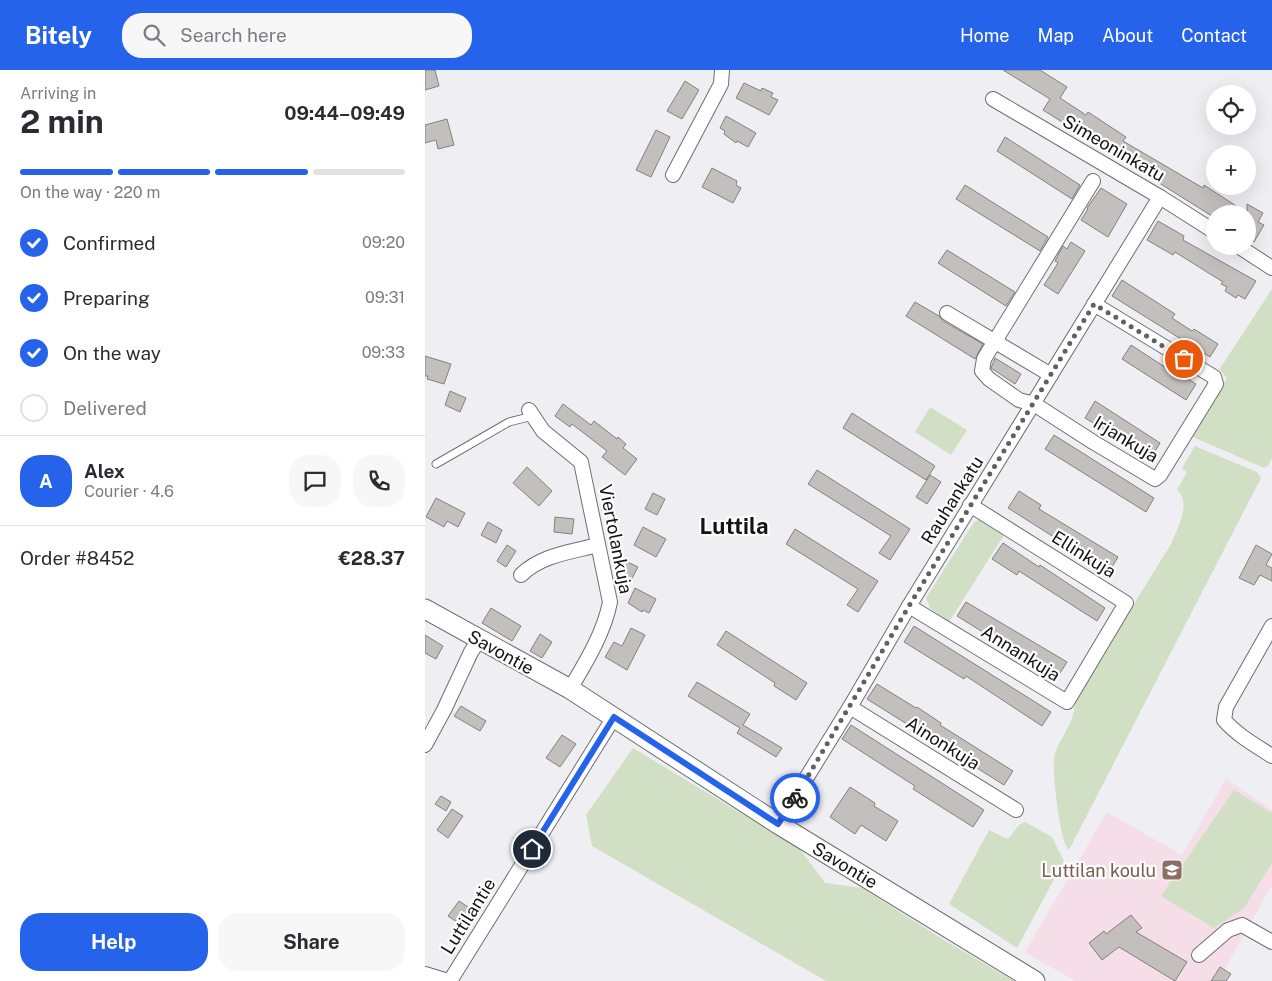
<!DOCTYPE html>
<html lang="en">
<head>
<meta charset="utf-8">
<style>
	:root { --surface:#fff; --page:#f7f7f7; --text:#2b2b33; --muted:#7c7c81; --line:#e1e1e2; --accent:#2563eb }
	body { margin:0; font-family:"Public Sans",sans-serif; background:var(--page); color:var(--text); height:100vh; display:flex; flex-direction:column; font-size:19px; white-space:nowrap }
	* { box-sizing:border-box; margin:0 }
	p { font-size:16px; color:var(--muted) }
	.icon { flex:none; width:28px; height:28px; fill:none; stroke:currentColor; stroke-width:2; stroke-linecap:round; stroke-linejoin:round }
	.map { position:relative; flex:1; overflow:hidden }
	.drawer { display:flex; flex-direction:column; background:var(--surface); width:425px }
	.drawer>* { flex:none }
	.buttons { position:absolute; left:781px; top:15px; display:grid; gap:10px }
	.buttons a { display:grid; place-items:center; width:50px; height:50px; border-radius:50%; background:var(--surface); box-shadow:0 5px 20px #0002; font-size:25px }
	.pin { position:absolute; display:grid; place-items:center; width:42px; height:42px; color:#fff; margin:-21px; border:2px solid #fff; border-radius:50%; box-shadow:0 1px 5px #0007 }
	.courier { position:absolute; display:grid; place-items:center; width:50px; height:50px; margin:-25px; border:4px solid #2563eb; border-radius:50%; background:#fff; color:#222; box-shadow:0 1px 6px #0007 }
	.headline em { font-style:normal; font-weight:700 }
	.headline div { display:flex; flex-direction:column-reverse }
	.headline { display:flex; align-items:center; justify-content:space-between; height:85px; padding:0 20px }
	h1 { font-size:32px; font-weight:700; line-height:38px }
	.bar { display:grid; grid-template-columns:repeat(4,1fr); gap:8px 5px; align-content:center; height:60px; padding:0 20px }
	.bar i { height:6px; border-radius:4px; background:var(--line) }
	.bar .selected { background:var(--accent) }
	.bar p { grid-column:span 4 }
	.line { display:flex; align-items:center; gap:12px; padding:0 20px; border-top:1px solid var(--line) }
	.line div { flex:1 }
	.round { display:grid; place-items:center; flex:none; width:52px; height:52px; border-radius:20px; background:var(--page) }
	ol { padding:0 20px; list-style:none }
	li { display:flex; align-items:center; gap:15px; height:55px }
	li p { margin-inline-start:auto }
	li .icon { padding:5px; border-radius:50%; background:var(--accent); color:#fff; stroke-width:4 }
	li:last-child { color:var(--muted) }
	li i { width:28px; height:28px; border:2px solid var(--line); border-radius:50% }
	.action { display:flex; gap:10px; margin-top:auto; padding:10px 20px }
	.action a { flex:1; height:58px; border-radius:20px; background:var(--accent); color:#fff; font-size:20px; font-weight:700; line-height:58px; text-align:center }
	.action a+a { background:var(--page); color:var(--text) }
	header { display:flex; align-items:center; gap:30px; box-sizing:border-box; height:70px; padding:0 25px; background:var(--accent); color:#fff }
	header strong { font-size:24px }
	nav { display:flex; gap:28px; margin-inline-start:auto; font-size:18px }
	.search { width:350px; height:45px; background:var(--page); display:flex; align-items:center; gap:12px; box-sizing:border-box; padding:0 18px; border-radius:20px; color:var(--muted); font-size:19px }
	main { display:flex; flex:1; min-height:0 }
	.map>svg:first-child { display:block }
	.education { fill:#f6dee9 }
	.green { fill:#d1e0c5 }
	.building { fill:#c3bfbd; stroke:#84807e }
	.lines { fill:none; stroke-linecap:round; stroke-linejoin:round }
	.lane-casing { stroke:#6e6e71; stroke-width:9 }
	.street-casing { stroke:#6e6e71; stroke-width:16 }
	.secondary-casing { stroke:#6e6e71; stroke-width:21 }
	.lane { stroke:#fff; stroke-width:7 }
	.street { stroke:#fff; stroke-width:14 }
	.secondary { stroke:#fff; stroke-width:19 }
	.done { stroke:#606062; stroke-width:5; stroke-dasharray:0 9 }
	.route { stroke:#2563eb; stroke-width:6 }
	.labels { text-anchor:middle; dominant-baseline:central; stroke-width:4.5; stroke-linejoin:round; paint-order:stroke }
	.street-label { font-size:18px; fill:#131314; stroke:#fdfdfe }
	.education-label { font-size:18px; fill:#785e54; stroke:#fdfdfe; text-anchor:end }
	.district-label { font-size:22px; font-weight:bold; fill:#131314; stroke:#fdfdfe }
</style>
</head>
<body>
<header>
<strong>Bitely</strong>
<div class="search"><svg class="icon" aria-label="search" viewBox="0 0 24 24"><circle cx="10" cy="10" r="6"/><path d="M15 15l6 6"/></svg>Search here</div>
<nav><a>Home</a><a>Map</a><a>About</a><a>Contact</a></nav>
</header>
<main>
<section class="drawer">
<div class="headline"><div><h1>2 min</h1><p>Arriving in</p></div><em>09:44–09:49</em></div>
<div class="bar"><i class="selected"></i><i class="selected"></i><i class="selected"></i><i></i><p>On the way · 220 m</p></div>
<ol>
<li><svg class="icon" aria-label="check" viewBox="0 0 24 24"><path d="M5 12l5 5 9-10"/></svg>Confirmed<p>09:20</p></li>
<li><svg class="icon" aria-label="check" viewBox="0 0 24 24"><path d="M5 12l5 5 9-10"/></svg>Preparing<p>09:31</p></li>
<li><svg class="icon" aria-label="check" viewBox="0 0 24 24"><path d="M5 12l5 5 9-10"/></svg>On the way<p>09:33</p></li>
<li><i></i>Delivered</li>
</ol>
<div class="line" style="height:90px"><b class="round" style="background:var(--accent);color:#fff">A</b><div><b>Alex</b><p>Courier · 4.6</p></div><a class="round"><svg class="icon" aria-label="chat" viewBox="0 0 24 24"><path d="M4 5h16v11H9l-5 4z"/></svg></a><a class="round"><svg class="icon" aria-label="phone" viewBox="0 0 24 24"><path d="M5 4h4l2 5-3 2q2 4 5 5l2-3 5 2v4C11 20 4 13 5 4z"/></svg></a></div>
<div class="line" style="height:65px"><div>Order #8452</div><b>€28.37</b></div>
<div class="action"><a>Help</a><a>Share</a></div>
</section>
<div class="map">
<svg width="847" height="911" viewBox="0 0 847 911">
	<rect width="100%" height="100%" fill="#efeff3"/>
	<path class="education" d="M801 709 847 740V815L793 911H650L600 882 682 742 757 785Z"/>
	<g class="green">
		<path d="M847 219V388L843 396 839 398 768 367 767 362 802 308 794 300Z"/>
		<path d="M505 337 542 360 526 385 490 362Z"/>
		<path d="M770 376 832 402 836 408 644 780C635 773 627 701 629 688 632 671 646 658 649 641 650 636 650 632 652 626L746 474C752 459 767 433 752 420L762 402 757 398Z"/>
		<path d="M556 449 579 465 524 552 505 538 501 528 549 452Z"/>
		<path d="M208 678 374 778 400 813 437 818 519 870 589 911H401L167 776 161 745Z"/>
		<path d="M809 720 847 743V793L819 838 789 858 736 826Z"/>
		<path d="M600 752 627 767 639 791 592 878 524 834 564 760 583 769 594 755Z"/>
	</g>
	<g class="building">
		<path d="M0 0H10L14 16 0 20Z"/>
		<path d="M578 0H615L642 17 635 28 661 45 663 42 701 67 698 71 778 118 779 115 822 143V134L838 143 833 152 839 155 829 172 822 168V144H790V148L618 40 625 29Z"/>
		<path d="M260 11 274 20 257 49 242 41Z"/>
		<path d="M319 13 336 21 337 18 348 23 346 27 353 30 344 45 311 28Z"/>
		<path d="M301 46 331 63 323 77 312 71 311 73 299 64 300 61 295 58Z"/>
		<path d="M22 49 29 75 13 79 11 70 0 73V55Z"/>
		<path d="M231 60 245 67 226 107 211 100Z"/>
		<path d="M580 67 655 115 647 129 572 81Z"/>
		<path d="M287 98 312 111 311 115 316 118 308 133 277 117Z"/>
		<path d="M540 115 623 167 615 181 531 129Z"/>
		<path d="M676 118 702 134 683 167 656 150 663 139 662 138Z"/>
		<path d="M733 151 759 166 758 170 831 211 820 229 813 225 811 228 800 221 802 217 796 214 798 212 750 182 748 185 722 170Z"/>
		<path d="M646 172 660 181 633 224 619 215 633 193 630 191 638 176 642 179Z"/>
		<path d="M522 180 590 222 581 236 513 193Z"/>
		<path d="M697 210 750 244 747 248 767 261 769 259 793 274 785 287 687 226Z"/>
		<path d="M490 232 514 246 518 251 558 274 550 289 481 246Z"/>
		<path d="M706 275 743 299 744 297 771 314 761 330 697 289Z"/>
		<path d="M0 286 26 294 19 314 2 309 3 306H0Z"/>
		<path d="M570 288 596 304 590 314 566 298Z"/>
		<path d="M25 321 41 328 35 342 20 335Z"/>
		<path d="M670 331 735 373 726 388 660 348Z"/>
		<path d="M138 334 166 355 169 351 192 369 193 367 201 374 198 378 212 389 200 405 177 387 182 381 147 354 145 357 130 346Z"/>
		<path d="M427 343 510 396 501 410 418 358Z"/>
		<path d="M629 365 729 428 721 442 620 379Z"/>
		<path d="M102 397 127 421 114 436 88 413Z"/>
		<path d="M392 400 485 459 465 490 454 483 466 466 383 414Z"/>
		<path d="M505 405 516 412 502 434 491 427Z"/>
		<path d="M594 421 616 435 614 439 693 487 684 502 583 438Z"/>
		<path d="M228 423 240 429 232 445 220 439Z"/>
		<path d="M11 428 40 443 33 457 22 451 19 457 1 447Z"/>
		<path d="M130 447 149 449 147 464 129 462Z"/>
		<path d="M63 452 77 460 71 473 56 465Z"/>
		<path d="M218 457 241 469 231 487 209 475Z"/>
		<path d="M370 459 453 511 433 542 422 535 433 519 361 474Z"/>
		<path d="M578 473 614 497 615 495 680 538 672 551 594 501 592 505 567 489Z"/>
		<path d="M82 475 91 481 81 497 72 491Z"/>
		<path d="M831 475 847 484 841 495 847 498V511L835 505 829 515 814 508Z"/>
		<path d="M198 490 213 497 205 512 190 504Z"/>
		<path d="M210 518 231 529 224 543 218 540 217 542 203 533Z"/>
		<path d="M541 532 642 592 632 608 532 546Z"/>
		<path d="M66 538 96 556 87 571 57 553Z"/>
		<path d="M489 556 626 642 617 656 541 606 539 609 479 572Z"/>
		<path d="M206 558 220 565 202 600 180 587 189 572 197 576Z"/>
		<path d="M301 561 382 613 371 630 349 616 350 613 292 575Z"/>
		<path d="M115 564 127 572 117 588 105 581Z"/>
		<path d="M0 565 18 576 11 589 0 583Z"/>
		<path d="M272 612 325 644 318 655 357 678 351 687 312 663 315 658 263 626Z"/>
		<path d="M452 614 491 638 492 637 516 653 515 655 588 701 579 715 442 629Z"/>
		<path d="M36 636 61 651 55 661 29 646Z"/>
		<path d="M426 655 559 740 548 757 488 719 490 716 417 669Z"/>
		<path d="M137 665 151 674 135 697 121 688Z"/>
		<path d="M425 717 450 733 449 736 473 751 461 771 436 755 430 764 405 747Z"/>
		<path d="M16 726 26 732 21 741 10 734Z"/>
		<path d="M27 739 38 746 23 768 12 760Z"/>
		<path d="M34 831 49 841 38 856 23 846Z"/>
		<path d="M706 845 717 858 711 862 762 892 750 911 694 877 677 890 664 873 679 861 681 864Z"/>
		<path d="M795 897 806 904 801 911H786Z"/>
	</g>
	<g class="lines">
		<g class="lane-casing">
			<path id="lane" d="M11 394 84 352 108 346"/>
		</g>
		<g class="street-casing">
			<g id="street">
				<path d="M568 29 735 127 790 162"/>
				<path d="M248 105 296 14 297 0"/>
				<path d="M668 111 559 289 557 301 564 309 594 330 609 334 668 372 730 409 735 405 791 314 789 307 669 234"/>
				<path d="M813 176 847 198"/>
				<path d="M522 243 626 305"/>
				<path d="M104 340 118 361 156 392 185 532C179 563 161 592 145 619"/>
				<path d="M96 505C116 485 146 482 173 475"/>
				<path d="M484 536 642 632 701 533 545 435"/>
				<path d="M847 556 801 637 799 650C812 665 830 675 847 686"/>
				<path d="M425 637 591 740"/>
				<path d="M0 675 19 640 46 582 54 570"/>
				<path d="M353 754 425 637 484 536 735 127"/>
				<path d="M774 885 803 860 817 855 847 872"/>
				<path d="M0 904 23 911"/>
				<path d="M25 911 189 647"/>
			</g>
		</g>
		<g class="secondary-casing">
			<path id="secondary" d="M0 539 145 619 353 754 610 911"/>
		</g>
		<use href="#lane" class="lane"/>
		<use href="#street" class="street"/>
		<use href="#secondary" class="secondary"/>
	</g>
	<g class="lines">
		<path class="done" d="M370 728 484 536 669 234 759 289"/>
		<path class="route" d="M107 779 189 647 353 754 370 728"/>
	</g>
	<defs>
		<g id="school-square" transform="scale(1.125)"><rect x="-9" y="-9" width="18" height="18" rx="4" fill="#8d6e63" stroke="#fdfdfe"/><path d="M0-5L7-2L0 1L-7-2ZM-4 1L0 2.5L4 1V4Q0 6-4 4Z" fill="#fff"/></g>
	</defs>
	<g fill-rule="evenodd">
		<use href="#school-square" x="747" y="800"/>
	</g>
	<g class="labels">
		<g class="street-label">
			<text transform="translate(689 78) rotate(30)">Simeoninkatu</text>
			<text transform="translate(701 369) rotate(31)">Irjankuja</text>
			<text transform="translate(527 430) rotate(-58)">Rauhankatu</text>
			<text transform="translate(191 469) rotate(79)">Viertolankuja</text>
			<text transform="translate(659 484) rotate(32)">Ellinkuja</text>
			<text transform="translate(76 582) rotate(29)">Savontie</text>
			<text transform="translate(596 583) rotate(32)">Annankuja</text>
			<text transform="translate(518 673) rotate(32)">Ainonkuja</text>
			<text transform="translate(420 795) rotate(31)">Savontie</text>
			<text transform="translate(43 846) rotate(-58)">Luttilantie</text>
		</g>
		<g class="education-label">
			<text x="731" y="800">Luttilan koulu</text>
		</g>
		<g class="district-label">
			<text x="309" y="456">Luttila</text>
		</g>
	</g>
</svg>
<div class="buttons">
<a><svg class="icon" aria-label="locate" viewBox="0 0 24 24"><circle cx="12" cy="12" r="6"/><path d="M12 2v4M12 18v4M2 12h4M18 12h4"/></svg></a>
<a>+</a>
<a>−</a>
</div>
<div class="pin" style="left:759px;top:289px;background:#ea580c"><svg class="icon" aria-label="bag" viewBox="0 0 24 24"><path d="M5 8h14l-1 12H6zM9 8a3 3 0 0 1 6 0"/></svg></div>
<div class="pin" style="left:107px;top:779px;background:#1f2937"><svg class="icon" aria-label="home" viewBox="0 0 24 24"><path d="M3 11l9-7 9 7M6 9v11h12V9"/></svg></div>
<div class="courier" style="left:370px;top:728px"><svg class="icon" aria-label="bike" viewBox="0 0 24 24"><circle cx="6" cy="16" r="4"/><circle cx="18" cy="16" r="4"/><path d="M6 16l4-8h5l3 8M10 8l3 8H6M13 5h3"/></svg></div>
</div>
</main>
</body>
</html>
